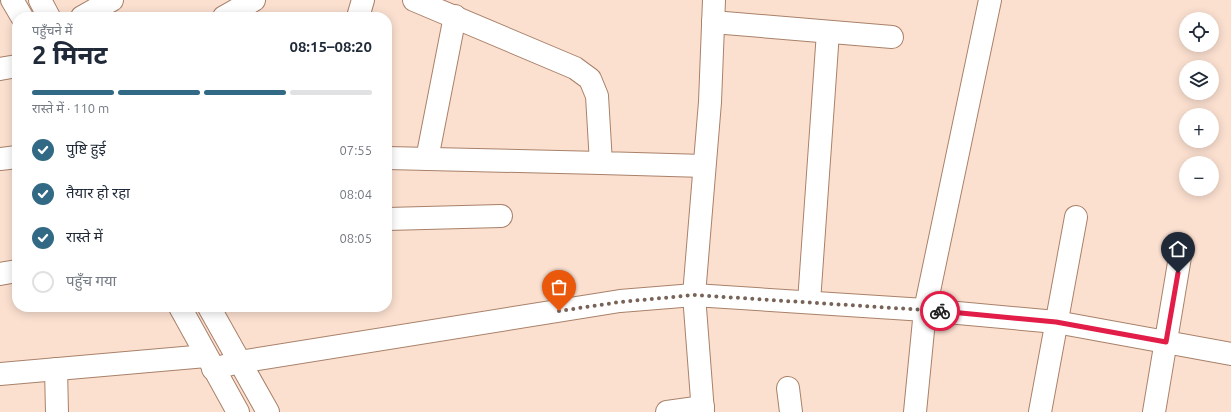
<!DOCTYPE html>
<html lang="hi">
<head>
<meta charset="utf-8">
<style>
	:root { --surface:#fff; --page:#f2f2f3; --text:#1f2937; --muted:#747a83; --line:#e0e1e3; --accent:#326984 }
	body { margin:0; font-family:Ubuntu,"Noto Sans Devanagari",sans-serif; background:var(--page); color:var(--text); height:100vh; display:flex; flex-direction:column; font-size:15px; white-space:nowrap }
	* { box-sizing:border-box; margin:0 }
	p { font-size:13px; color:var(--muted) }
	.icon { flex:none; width:22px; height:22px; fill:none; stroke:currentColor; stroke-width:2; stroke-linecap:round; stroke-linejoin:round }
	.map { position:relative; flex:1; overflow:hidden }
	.sheet { position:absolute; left:12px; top:12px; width:380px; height:300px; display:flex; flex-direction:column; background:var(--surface); border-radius:16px; box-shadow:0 2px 10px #0003 }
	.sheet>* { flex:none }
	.fabs { position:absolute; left:1179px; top:12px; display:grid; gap:8px }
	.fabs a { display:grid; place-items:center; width:40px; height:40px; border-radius:50%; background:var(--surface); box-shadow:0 2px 10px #0003; font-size:20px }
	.pin { position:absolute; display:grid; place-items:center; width:34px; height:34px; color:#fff; margin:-41px -17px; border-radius:50% 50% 50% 0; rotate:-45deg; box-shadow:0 0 4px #0007 }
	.pin .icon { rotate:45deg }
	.courier { position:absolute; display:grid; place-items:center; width:40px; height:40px; margin:-20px; border:3px solid #e11d48; border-radius:50%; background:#fff; color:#222; box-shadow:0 1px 5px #0007 }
	.headline em { font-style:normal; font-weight:700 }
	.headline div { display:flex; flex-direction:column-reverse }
	.headline { display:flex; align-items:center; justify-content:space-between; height:68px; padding:0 20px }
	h1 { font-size:26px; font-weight:700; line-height:30px }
	.bar { display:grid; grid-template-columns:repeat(4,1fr); gap:6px 4px; align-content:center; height:48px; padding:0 20px }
	.bar i { height:5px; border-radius:3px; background:var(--line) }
	.bar .on { background:var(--accent) }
	.bar p { grid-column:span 4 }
	ol { padding:0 20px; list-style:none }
	li { display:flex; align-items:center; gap:12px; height:44px }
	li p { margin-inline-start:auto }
	li .icon { padding:4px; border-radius:50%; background:var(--accent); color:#fff; stroke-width:4 }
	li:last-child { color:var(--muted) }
	li i { width:22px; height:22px; border:2px solid var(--line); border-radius:50% }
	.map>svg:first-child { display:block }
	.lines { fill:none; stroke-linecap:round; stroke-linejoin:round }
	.minor-casing { stroke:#a98169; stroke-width:24 }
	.minor { stroke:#fff; stroke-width:22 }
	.done { stroke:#776358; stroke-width:4; stroke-dasharray:0 7.2 }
	.route { stroke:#e11d48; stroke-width:5 }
</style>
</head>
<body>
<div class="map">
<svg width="1231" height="412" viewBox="0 0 1231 412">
	<rect width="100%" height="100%" fill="#fbe0d0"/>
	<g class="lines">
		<g class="minor-casing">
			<g id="minor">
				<path d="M12 0 22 17"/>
				<path d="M40 0 49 17"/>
				<path d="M414 0 575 68 590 79 597 96 601 163 704 166"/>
				<path d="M82 17 112 0"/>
				<path d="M224 17 254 0"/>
				<path d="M358 17 363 0"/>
				<path d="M713 22 892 37"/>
				<path d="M0 69 17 66"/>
				<path d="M387 158 601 163"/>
				<path d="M0 159 17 157"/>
				<path d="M427 159 455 16"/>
				<path d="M387 219 501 216"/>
				<path d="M0 274 17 271"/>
				<path d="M809 302 828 32"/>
				<path d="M180 307 238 412"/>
				<path d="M209 307 268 412"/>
				<path d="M56 369 57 412"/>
				<path d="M213 369 239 362 620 301 694 295 925 310 1056 322 1231 354"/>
				<path d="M0 374 206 356"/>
				<path d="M788 388 791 412"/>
				<path d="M667 412 703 407"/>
				<path d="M703 412 694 295 710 102 714 0"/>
				<path d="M915 412 925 310 990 0"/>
				<path d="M1040 412 1076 217"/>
				<path d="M1154 412 1182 245"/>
			</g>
		</g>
		<use href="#minor" class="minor"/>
	</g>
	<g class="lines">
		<path class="done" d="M559 311 620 302 694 295 940 311"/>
		<path class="route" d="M940 311 1056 322 1166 342 1178 273"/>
	</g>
</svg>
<div class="fabs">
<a><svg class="icon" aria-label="locate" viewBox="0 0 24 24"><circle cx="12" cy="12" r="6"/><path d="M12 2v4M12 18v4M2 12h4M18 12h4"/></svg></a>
<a><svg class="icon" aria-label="layers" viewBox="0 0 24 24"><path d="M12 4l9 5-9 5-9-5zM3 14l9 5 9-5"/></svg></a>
<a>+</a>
<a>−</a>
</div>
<div class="pin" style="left:559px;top:311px;background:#ea580c"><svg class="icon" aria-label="bag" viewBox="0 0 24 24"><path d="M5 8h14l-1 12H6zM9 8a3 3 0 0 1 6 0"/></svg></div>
<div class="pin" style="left:1178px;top:273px;background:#1f2937"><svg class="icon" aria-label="home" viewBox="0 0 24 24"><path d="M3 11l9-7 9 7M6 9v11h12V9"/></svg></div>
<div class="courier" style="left:940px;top:311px"><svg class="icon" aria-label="bike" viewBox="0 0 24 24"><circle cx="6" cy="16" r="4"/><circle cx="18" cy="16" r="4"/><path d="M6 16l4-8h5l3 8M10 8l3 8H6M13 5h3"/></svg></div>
<section class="sheet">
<div class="headline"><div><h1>2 मिनट</h1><p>पहुँचने में</p></div><em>08:15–08:20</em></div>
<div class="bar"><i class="on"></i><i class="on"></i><i class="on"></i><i></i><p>रास्ते में · 110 m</p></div>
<ol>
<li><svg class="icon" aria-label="check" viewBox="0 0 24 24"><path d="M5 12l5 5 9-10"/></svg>पुष्टि हुई<p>07:55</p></li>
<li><svg class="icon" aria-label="check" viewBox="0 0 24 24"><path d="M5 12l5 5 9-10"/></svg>तैयार हो रहा<p>08:04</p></li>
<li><svg class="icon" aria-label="check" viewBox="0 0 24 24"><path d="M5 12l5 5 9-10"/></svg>रास्ते में<p>08:05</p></li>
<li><i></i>पहुँच गया</li>
</ol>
</section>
</div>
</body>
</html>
